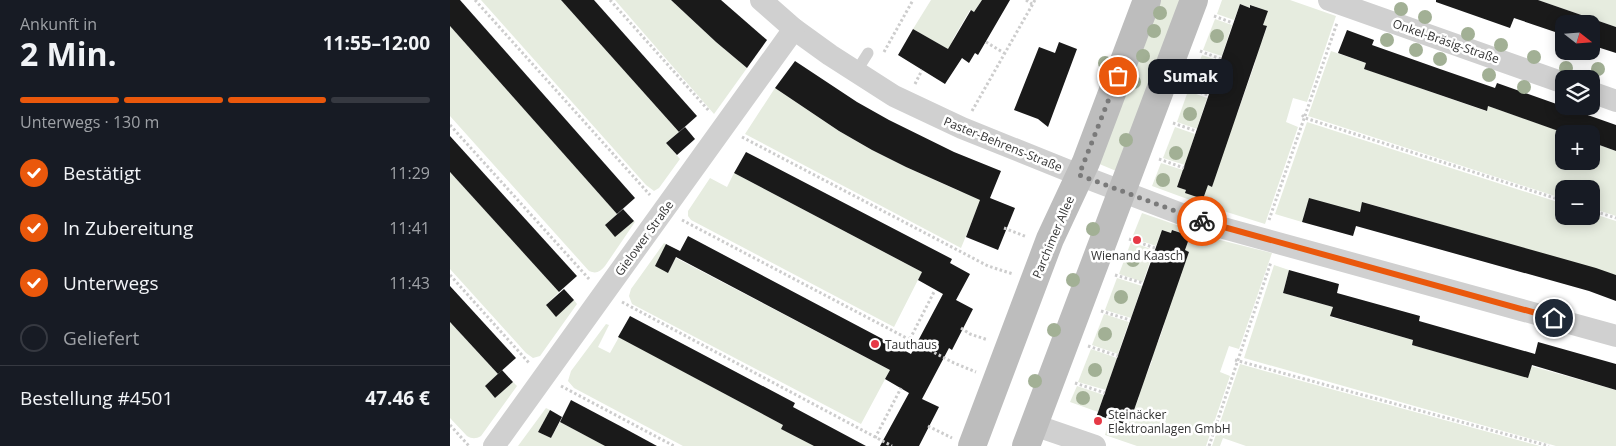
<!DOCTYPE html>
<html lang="de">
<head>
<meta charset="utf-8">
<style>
	:root { --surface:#171b24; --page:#242831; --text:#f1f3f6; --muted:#9ea1a6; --line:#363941; --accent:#ea580c }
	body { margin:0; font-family:"Open Sans",sans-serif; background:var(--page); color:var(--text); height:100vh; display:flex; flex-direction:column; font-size:19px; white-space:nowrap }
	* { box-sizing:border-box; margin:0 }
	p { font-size:16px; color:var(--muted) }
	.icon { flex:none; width:28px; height:28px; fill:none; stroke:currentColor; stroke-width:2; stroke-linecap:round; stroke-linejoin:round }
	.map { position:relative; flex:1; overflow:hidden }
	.side { display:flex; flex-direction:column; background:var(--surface); width:450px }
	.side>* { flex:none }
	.needle { width:32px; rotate:107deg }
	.buttons { position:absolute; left:1105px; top:15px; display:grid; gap:10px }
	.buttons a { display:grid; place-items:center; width:45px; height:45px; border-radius:10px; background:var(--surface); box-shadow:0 2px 12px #0003; font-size:25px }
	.pin { position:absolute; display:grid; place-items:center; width:42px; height:42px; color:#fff; margin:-21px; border:2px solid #fff; border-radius:50%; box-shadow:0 1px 5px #0007 }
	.courier { position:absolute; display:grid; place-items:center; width:50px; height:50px; margin:-25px; border:4px solid #ea580c; border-radius:50%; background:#fff; color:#222; box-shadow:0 1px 6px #0007 }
	.bubble { position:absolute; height:35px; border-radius:10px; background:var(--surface); box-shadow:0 2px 12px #0003; font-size:16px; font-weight:700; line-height:35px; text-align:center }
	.overview em { font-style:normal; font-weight:700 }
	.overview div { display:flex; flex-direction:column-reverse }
	.overview { display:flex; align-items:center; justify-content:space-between; height:85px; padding:0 20px }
	h1 { font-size:32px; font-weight:700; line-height:38px }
	.bar { display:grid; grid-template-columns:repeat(4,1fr); gap:8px 5px; align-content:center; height:60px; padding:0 20px }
	.bar i { height:6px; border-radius:4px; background:var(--line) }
	.bar .current { background:var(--accent) }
	.bar p { grid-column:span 4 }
	.line { display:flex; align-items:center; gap:12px; padding:0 20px; border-top:1px solid var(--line) }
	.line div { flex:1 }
	ol { padding:0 20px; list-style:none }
	li { display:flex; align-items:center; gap:15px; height:55px }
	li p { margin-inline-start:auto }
	li .icon { padding:5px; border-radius:50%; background:var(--accent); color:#fff; stroke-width:4 }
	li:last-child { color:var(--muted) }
	li i { width:28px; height:28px; border:2px solid var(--line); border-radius:50% }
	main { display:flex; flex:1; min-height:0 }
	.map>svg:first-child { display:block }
	.green { fill:#e6ecdf }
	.building { fill:#1a1a1a }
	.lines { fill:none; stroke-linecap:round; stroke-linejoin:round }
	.path { stroke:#cdcdcd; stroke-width:3; stroke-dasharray:2.5 2.5; stroke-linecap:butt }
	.lane { stroke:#d0d0d0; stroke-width:11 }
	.street { stroke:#d0d0d0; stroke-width:22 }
	.secondary { stroke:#bdbdbd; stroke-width:28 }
	.tree { fill:#a2b095 }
	.done { stroke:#7a7a7a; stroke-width:5; stroke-dasharray:0 9 }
	.route { stroke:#ea580c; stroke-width:6 }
	.poi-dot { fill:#e63946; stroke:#fff; stroke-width:2 }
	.labels { text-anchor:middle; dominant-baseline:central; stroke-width:5; stroke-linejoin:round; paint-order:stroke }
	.street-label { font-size:12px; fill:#333; stroke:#fff }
	.poi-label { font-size:12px; fill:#333; stroke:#fff; text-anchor:start }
</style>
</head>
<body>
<main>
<section class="side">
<div class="overview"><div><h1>2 Min.</h1><p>Ankunft in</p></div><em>11:55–12:00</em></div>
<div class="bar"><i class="current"></i><i class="current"></i><i class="current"></i><i></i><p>Unterwegs · 130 m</p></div>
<ol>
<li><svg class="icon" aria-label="check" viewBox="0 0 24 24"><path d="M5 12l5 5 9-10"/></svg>Bestätigt<p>11:29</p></li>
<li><svg class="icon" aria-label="check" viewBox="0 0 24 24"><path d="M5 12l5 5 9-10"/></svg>In Zubereitung<p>11:41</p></li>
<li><svg class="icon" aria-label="check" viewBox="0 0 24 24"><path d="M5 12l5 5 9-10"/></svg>Unterwegs<p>11:43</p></li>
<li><i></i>Geliefert</li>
</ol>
<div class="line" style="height:65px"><div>Bestellung #4501</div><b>47.46 €</b></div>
</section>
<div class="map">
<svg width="1166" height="446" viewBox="0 0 1166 446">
	<rect width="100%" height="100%" fill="#fff"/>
	<g class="green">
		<path d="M31 0H111L229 132 216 143 230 159 209 188 204 191 196 185Z"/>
		<path d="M165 0H221L266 42 297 68 264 114Z"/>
		<path d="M481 0H532L524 12 520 10 503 39 501 51 463 29Z"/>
		<path d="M709 0H736L671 173 647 163Z"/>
		<path d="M772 0H840L886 16 857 102 843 98 836 122 848 127 815 224 751 204 702 186 711 163 733 170 727 187 736 190 758 185 762 187 782 113 787 114 805 63 808 40 812 41 817 27 813 25 817 11 801 5 800 8 790 4 784 20 767 14Z"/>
		<path d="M1088 0H1166V27Z"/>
		<path d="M765 19 782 25 772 56 753 50Z"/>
		<path d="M0 26 167 214 155 225 165 236 184 221 185 222 155 266C150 272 146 274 139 271L0 116Z"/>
		<path d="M881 51 916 63 915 69 1036 111 1038 106 1118 134H1114V161H1141V142L1166 151V216L1141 208V189H1114V199L858 116Z"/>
		<path d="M752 55 770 61 760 93 740 86Z"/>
		<path d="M325 88 389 131 422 150 456 167 509 191 533 195 511 248 295 134Z"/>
		<path d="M738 91 757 98 747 129 727 122Z"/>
		<path d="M857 122 1114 204V216H1141V213L1166 221V275L913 202 909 212 857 205 852 222 825 214Z"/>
		<path d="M725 127 745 134 735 165 713 158Z"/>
		<path d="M0 172 109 292 96 305 106 316 124 300 127 304 90 356 83 358 76 353 0 269Z"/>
		<path d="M284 173 472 272 444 327 241 220 238 216V211L260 178 277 187Z"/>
		<path d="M692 213 770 240 822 253 789 349 779 346 770 372 780 376 756 446H687L655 435 660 419 674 424 679 411 683 412 689 397 684 395 691 374 696 376 702 361 697 359 709 340 714 325 710 323C723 300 726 291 730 265L734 266 739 252 735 250 740 236 723 230 721 233 712 230 706 246 682 238Z"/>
		<path d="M681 242 704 250 693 282 669 274Z"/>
		<path d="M214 243 216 244 206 266 218 272 226 258 440 370 411 424 182 304 179 296 181 289Z"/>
		<path d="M824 265 839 270 833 293 883 307 881 317 963 340 962 345 1077 377 1081 366 1166 390V446H1106L794 358Z"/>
		<path d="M667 278 692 286 681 318 655 310Z"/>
		<path d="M654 314 679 322 668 354 642 345Z"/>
		<path d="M0 322 48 374 35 386 45 398 63 382 67 386 31 436C26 439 22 439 17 436L0 418Z"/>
		<path d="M156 324 159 325 148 347 160 353 169 337 333 425 332 429 364 446H233L124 388 118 381 121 371Z"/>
		<path d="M641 349 667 358 656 390 628 382Z"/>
		<path d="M790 364 826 374 1090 446H796L773 438 770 446H762Z"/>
		<path d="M627 386 654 395 648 412 620 402Z"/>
		<path d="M96 408 100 410 88 432 101 438 110 422 155 446H68Z"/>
	</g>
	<g class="building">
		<path d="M0 0H10L185 198 167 214 0 26Z"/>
		<path d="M111 0H144L247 116 229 132Z"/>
		<path d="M221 0H271L317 40 297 68 266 42Z"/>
		<path d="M532 0H560L528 55 525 53 519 63 512 58 495 84 448 55 463 29 498 49 521 10 524 12Z"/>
		<path d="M986 0H1088L1166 27V53L1141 45V24H1114V35L1064 18 1060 28 986 2Z"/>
		<path d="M790 4 800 8V5L818 11 813 25 817 26 762 187 758 185 753 199 735 193 736 190 727 187Z"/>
		<path d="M897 30 924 40 922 45 990 69 1045 88 1047 83 1166 125V151L1141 142V134H1117L1038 106 1037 111 914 69 916 63 888 53Z"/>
		<path d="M609 42 627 49 598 127 588 119 564 110 589 47 605 53Z"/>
		<path d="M345 61 407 102 439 120 504 152 551 171 540 198 565 208 548 250 516 237 530 200 456 167 422 150 389 131 325 88Z"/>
		<path d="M235 127 245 139 227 155 216 143Z"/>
		<path d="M0 136 127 276 109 292 0 172Z"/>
		<path d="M296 152 502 259 500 263 520 274 506 300 523 309 502 350 499 348 472 399 489 407 469 446H430L459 393 435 379 440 370 226 257 218 273 205 266 216 244 230 251 238 236 461 354 493 294 468 280 472 272 284 173Z"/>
		<path d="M859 198 910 212 912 202 1146 268 1166 275V301L1139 291 906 226 903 236 852 222Z"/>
		<path d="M173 209 184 221 165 237 155 225Z"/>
		<path d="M712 230 721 233 722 230 740 236 735 250 739 252 683 413 679 411 674 424 647 415Z"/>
		<path d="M839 270 889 284 887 293 970 316 969 321 1085 354 1088 342 1166 364V390L1082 365 1078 378 962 345 963 340 880 316 883 307 833 293Z"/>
		<path d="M0 286 66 358 48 374 0 322Z"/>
		<path d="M114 289 124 300 106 317 96 305Z"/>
		<path d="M180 316 345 403 343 407 416 446H364L331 429 333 425 168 337Z"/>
		<path d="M52 370 63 382 45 398 35 386Z"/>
		<path d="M121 400 172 427 207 446H155L110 422Z"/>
		<path d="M100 410 112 417 101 438 88 432Z"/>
	</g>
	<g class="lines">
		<g class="path">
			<path d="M25 0 200 195"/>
			<path d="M160 0 260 112"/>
			<path d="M576 0 582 4"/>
			<path d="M764 16 783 23"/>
			<path d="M536 42 554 53"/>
			<path d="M750 51 771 59"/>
			<path d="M434 52 463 0"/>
			<path d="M465 84 472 70"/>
			<path d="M736 87 758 95"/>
			<path d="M522 111 585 0"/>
			<path d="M852 115 855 118 1114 201"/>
			<path d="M723 123 746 131"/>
			<path d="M0 125 140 280"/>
			<path d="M292 137 538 266 563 274"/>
			<path d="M709 159 734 168"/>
			<path d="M1141 210 1166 218"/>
			<path d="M232 220 504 363 526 372"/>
			<path d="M819 220 887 23"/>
			<path d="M554 228 577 237"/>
			<path d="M679 239 705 248"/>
			<path d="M0 275 80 364"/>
			<path d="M665 275 693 283"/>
			<path d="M172 302 442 446"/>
			<path d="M651 311 680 320"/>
			<path d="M511 328 520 334 538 340"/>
			<path d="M460 339 485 290"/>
			<path d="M638 346 668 356"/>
			<path d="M785 360 1099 446"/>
			<path d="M625 383 655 393"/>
			<path d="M111 386 224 446"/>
			<path d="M0 425 19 446"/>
			<path d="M478 426 502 438"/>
			<path d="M425 438 451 388"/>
			<path d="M759 446 821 262"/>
		</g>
		<path class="lane" d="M406 72 418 53"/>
		<g class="street">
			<path d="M311 0 344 29 380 55 444 96 512 128 629 175 755 223 1166 336"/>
			<path d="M879 0 1114 83"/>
			<path d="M1141 92 1166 101"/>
			<path d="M584 425 645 446"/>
			<path d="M44 446 344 29"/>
		</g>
		<g class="secondary">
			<path d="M522 446 600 239 636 162 697 0"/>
			<path d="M576 446 744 0"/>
		</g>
	</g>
	<g class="tree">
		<circle cx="951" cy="9" r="7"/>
		<circle cx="710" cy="13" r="7"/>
		<circle cx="975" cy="17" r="7"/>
		<circle cx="704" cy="31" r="7"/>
		<circle cx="1018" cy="34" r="7"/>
		<circle cx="767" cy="36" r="7"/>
		<circle cx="937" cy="40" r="7"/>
		<circle cx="1051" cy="45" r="7"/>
		<circle cx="966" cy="50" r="7"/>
		<circle cx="693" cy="56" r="7"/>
		<circle cx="1084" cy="57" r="7"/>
		<circle cx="990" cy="59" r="7"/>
		<circle cx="655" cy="63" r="7"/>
		<circle cx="1116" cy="68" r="7"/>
		<circle cx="1148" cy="69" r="7"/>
		<circle cx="753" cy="75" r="7"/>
		<circle cx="1039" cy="75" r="7"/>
		<circle cx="684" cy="82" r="7"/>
		<circle cx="1074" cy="87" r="7"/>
		<circle cx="740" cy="114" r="7"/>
		<circle cx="676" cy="140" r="7"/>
		<circle cx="726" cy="153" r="7"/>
		<circle cx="713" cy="180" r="7"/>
		<circle cx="643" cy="229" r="7"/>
		<circle cx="683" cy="260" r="7"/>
		<circle cx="623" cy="280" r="7"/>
		<circle cx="671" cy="297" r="7"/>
		<circle cx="604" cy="330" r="7"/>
		<circle cx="655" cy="334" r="7"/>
		<circle cx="645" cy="370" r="7"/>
		<circle cx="585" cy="381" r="7"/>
		<circle cx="633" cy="398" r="7"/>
	</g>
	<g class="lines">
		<path class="done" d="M668 76 629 175 752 221"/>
		<path class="route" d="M752 221 1104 318"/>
	</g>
	<g class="poi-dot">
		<circle cx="687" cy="240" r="5"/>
		<circle cx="425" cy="344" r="5"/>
		<circle cx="648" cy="421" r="5"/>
	</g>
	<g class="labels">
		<g class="street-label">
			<text transform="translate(996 41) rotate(19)">Onkel-Bräsig-Straße</text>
			<text transform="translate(553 144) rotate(22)">Paster-Behrens-Straße</text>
			<text transform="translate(603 237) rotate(-67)">Parchimer Allee</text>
			<text transform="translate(194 238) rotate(-54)">Gielower Straße</text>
		</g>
		<g class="poi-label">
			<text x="687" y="255" text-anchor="middle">Wienand Kaasch</text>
			<text x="435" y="344">Tauthaus</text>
			<text x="658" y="414">Steinäcker<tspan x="658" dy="14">Elektroanlagen GmbH</tspan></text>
		</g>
	</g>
</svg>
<div class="buttons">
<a><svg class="needle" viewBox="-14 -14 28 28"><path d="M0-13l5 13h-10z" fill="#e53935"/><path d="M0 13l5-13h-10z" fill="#9ea1a6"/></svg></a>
<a><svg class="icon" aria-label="layers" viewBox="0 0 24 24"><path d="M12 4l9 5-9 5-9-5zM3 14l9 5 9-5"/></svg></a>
<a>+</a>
<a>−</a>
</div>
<div class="pin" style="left:668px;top:76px;background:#ea580c"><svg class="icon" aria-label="bag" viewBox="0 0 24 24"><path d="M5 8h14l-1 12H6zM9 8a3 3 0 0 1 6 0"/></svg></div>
<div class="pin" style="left:1104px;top:318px;background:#1f2937"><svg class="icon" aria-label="home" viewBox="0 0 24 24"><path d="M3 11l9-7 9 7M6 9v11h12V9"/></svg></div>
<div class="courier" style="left:752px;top:221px"><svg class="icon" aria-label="bike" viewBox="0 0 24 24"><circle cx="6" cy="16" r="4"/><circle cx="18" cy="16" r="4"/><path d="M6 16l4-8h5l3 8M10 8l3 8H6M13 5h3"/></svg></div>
<div class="bubble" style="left:698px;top:59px;width:85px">Sumak</div>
</div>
</main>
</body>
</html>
